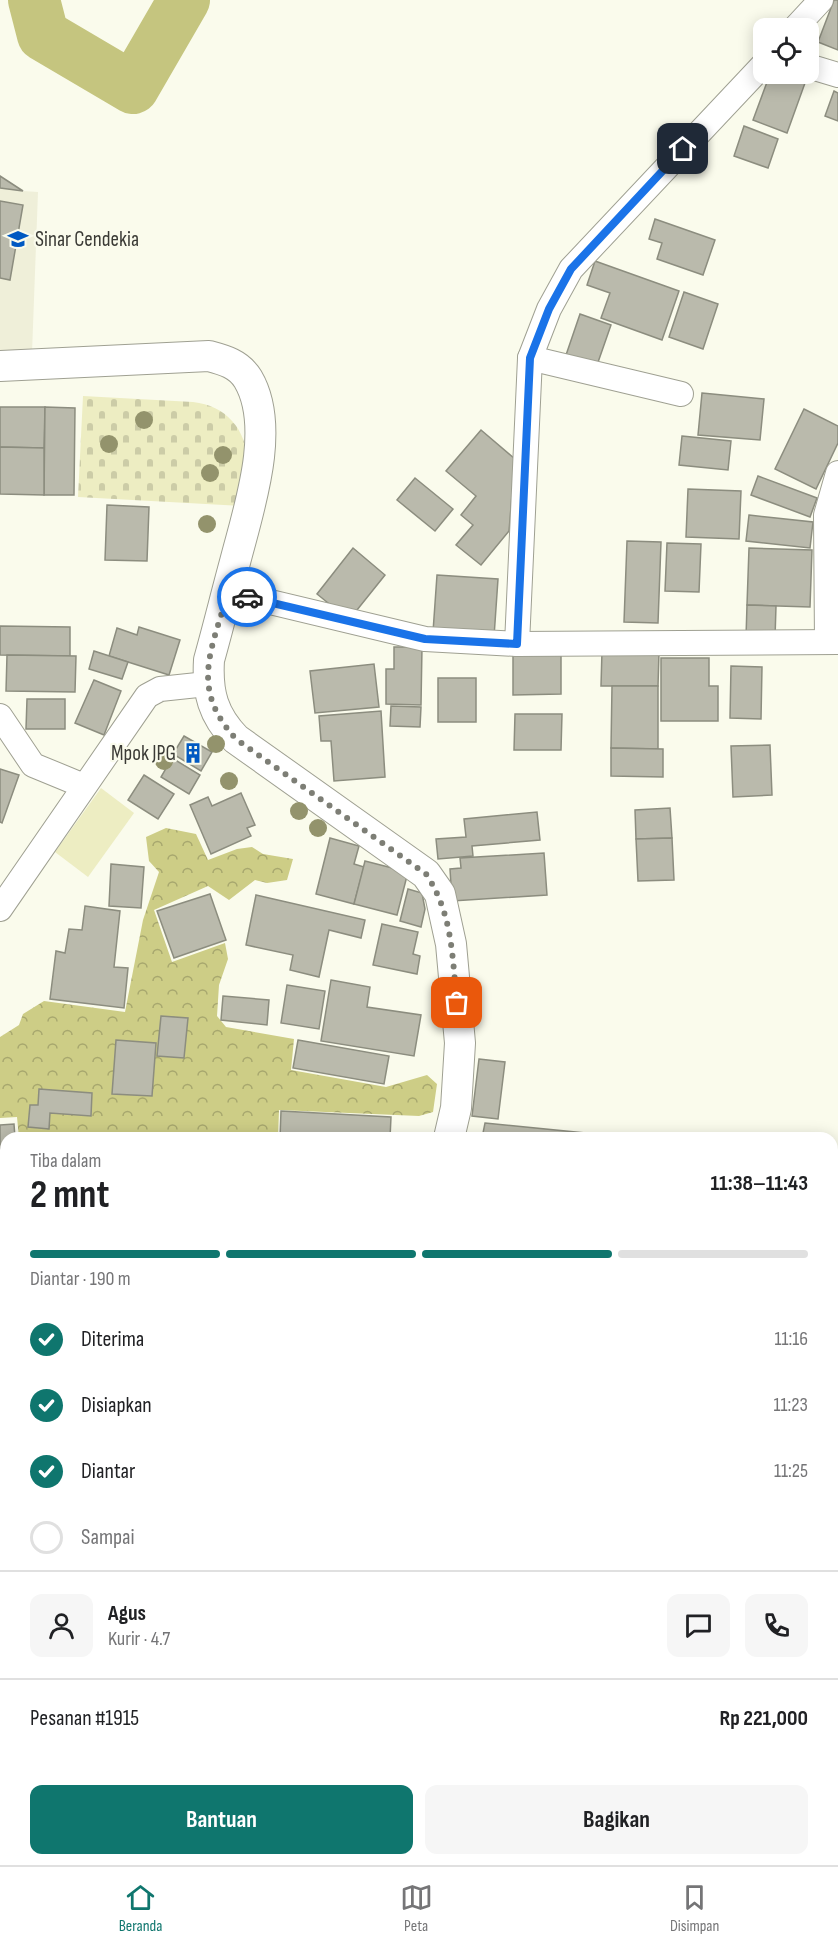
<!DOCTYPE html>
<html lang="id">
<head>
<meta charset="utf-8">
<style>
	:root { --surface:#fff; --page:#f6f6f6; --text:#202124; --muted:#757577; --line:#e0e0e0; --accent:#0f766e }
	body { margin:0; font-family:"Sofia Sans Condensed",sans-serif; background:var(--page); color:var(--text); height:100vh; display:flex; flex-direction:column; font-size:22px; white-space:nowrap }
	* { box-sizing:border-box; margin:0 }
	p { font-size:20px; color:var(--muted) }
	.icon { flex:none; width:33px; height:33px; fill:none; stroke:currentColor; stroke-width:2; stroke-linecap:round; stroke-linejoin:round }
	.map { position:relative; flex:1; overflow:hidden }
	.panel { position:absolute; left:0px; top:1132px; width:838px; height:734px; display:flex; flex-direction:column; background:var(--surface); border-radius:18px 18px 0 0; box-shadow:0 3px 15px #0003 }
	.panel>* { flex:none }
	.tools { position:absolute; left:753px; top:18px; display:grid; gap:12px }
	.tools a { display:grid; place-items:center; width:66px; height:66px; border-radius:12px; background:var(--surface); box-shadow:0 3px 15px #0003; font-size:30px }
	.pin { position:absolute; display:grid; place-items:center; width:51px; height:51px; color:#fff; margin:-26px; border-radius:12px; box-shadow:0 3px 9px #0006 }
	.courier { position:absolute; display:grid; place-items:center; width:60px; height:60px; margin:-30px; border:4px solid #1a73e8; border-radius:50%; background:#fff; color:#222; box-shadow:0 2px 8px #0007 }
	.summary em { font-style:normal; font-weight:700 }
	.summary div { display:flex; flex-direction:column-reverse }
	.summary { display:flex; align-items:center; justify-content:space-between; height:102px; padding:0 30px }
	h1 { font-size:39px; font-weight:700; line-height:45px }
	.bar { display:grid; grid-template-columns:repeat(4,1fr); gap:9px 6px; align-content:center; height:72px; padding:0 30px }
	.bar i { height:8px; border-radius:4px; background:var(--line) }
	.bar .on { background:var(--accent) }
	.bar p { grid-column:span 4 }
	.line { display:flex; align-items:center; gap:15px; padding:0 30px; border-top:2px solid var(--line) }
	.line div { flex:1 }
	.round { display:grid; place-items:center; flex:none; width:63px; height:63px; border-radius:12px; background:var(--page) }
	ol { padding:0 30px; list-style:none }
	li { display:flex; align-items:center; gap:18px; height:66px }
	li p { margin-inline-start:auto }
	li .icon { padding:6px; border-radius:50%; background:var(--accent); color:#fff; stroke-width:4 }
	li:last-child { color:var(--muted) }
	li i { width:33px; height:33px; border:3px solid var(--line); border-radius:50% }
	.action { display:flex; gap:12px; margin-top:auto; padding:12px 30px }
	.action a { flex:1; height:69px; border-radius:12px; background:var(--accent); color:#fff; font-size:24px; font-weight:700; line-height:69px; text-align:center }
	.action a+a { background:var(--page); color:var(--text) }
	.tabs { display:flex; justify-content:space-around; align-items:center; height:84px; border-top:2px solid var(--line); background:var(--surface); font-size:16px; color:var(--muted) }
	.tabs a { display:grid; justify-items:center; gap:3px }
	.tabs .on { color:var(--accent) }
	.map>svg:first-child { display:block }
	.built { fill:#efefd9 }
	.grass { fill:url(#grass-dots) }
	.forest { fill:url(#forest-crowns) }
	.cemetery { fill:url(#cemetery-stones) }
	.garden { fill:#ededc2 }
	.lines { fill:none; stroke-linecap:round; stroke-linejoin:round }
	.river { stroke:#c5c57f; stroke-width:52 }
	.building { fill:#babaac; stroke:#8c8d7f; stroke-width:1.5 }
	.minor-casing { stroke:#9fa092; stroke-width:26 }
	.tertiary-casing { stroke:#9fa092; stroke-width:32 }
	.minor { stroke:#fff; stroke-width:24 }
	.tertiary { stroke:#fff; stroke-width:30 }
	.tree { fill:#93936c }
	.done { stroke:#7d7e75; stroke-width:6; stroke-dasharray:0 10.8 }
	.route { stroke:#1a73e8; stroke-width:8 }
	.labels { text-anchor:middle; dominant-baseline:central; stroke-width:4.5; stroke-linejoin:round; paint-order:stroke }
	.poi-label { font-size:21px; fill:#3a3a35; stroke:#fafbec; text-anchor:start }
</style>
</head>
<body>
<div class="map">
<svg width="838" height="1865" viewBox="0 0 838 1865">
	<defs>
		<pattern id="grass-dots" width="8" height="8" patternUnits="userSpaceOnUse" patternTransform="scale(1.5)"><rect width="8" height="8" fill="#ededc2"/><path d="M2 2h.1M6 6h.1" fill="none" stroke="#cccca7" stroke-width="1.8" stroke-linecap="round"/></pattern>
		<pattern id="forest-crowns" width="20" height="18" patternUnits="userSpaceOnUse" patternTransform="scale(1.5)"><rect width="20" height="18" fill="#cdcd86"/><path d="M2 6a3 3 0 1 1 6 0M12 15a3 3 0 1 1 6 0" fill="none" stroke="#a7a76e"/></pattern>
		<pattern id="cemetery-stones" width="16" height="16" patternUnits="userSpaceOnUse" patternTransform="scale(1.5)"><rect width="16" height="16" fill="#ededc2"/><path d="M2 7V4a2 2 0 0 1 4 0v3zM10 15v-3a2 2 0 0 1 4 0v3z" fill="#cccca7"/></pattern>
	</defs>
	<rect width="100%" height="100%" fill="#fafbec"/>
	<path class="built" d="M0 176 23 191 38 192 32 353 0 350Z"/>
	<path class="grass" d="M0 1682 6 1684V1860H63L62 1865H0Z"/>
	<g class="forest">
		<path d="M166 828 196 834 208 860 237 849 252 847 263 854 293 859 287 880 267 883 255 880 229 900 208 886 154 910 172 962 225 943 228 959 219 985 217 1016 226 1027 294 1039 291 1070 386 1087 427 1075 437 1084 433 1112 419 1116 279 1110 278 1138H19L17 1117 0 1118V1037L19 1025 23 1014 44 1001 125 1012 143 920 159 872 149 861 146 837Z"/>
		<path d="M6 1169V1301H0V1170Z"/>
		<path d="M6 1439V1537L0 1536V1461Z"/>
	</g>
	<path class="cemetery" d="M83 396 193 402C226 406 246 428 248 463 248 476 244 492 242 506L78 497Z"/>
	<path class="garden" d="M101 788 134 813 88 877 55 852Z"/>
	<g class="lines">
		<path class="river" d="M34 0 43 35 133 88 184 0"/>
	</g>
	<g class="building">
		<path d="M834 0H838V50L818 42Z"/>
		<path d="M770 74H779L805 83 787 133 753 120Z"/>
		<path d="M834 91 838 93V121L825 116Z"/>
		<path d="M744 126 778 139 768 168 734 156Z"/>
		<path d="M0 176 23 191 0 188Z"/>
		<path d="M0 201 23 205 10 280 0 278Z"/>
		<path d="M655 219 715 240 703 275 657 259 662 243 649 239Z"/>
		<path d="M595 261 679 291 662 340 601 318 610 293 587 285Z"/>
		<path d="M684 292 718 304 703 349 669 337Z"/>
		<path d="M580 314 611 325 596 368 565 358Z"/>
		<path d="M702 393 764 399 760 440 698 435Z"/>
		<path d="M0 407H45L44 448 0 447Z"/>
		<path d="M45 407 75 408 74 495H44Z"/>
		<path d="M804 409 838 426V443L816 489 775 469Z"/>
		<path d="M481 430 515 459 509 531 481 565 456 545 473 525 461 515 476 496 446 471Z"/>
		<path d="M682 436 731 441 728 470 679 465Z"/>
		<path d="M0 447 44 448V495L0 494Z"/>
		<path d="M758 476 817 498 810 517 751 495Z"/>
		<path d="M415 478 453 509 435 531 397 500Z"/>
		<path d="M688 489 741 491 739 539 686 537Z"/>
		<path d="M107 505 149 507 147 561 105 560Z"/>
		<path d="M749 515 813 522 810 548 746 541Z"/>
		<path d="M627 541 661 542 658 623 624 622Z"/>
		<path d="M667 543 701 544 699 592 665 591Z"/>
		<path d="M353 548 385 575 349 620 317 594Z"/>
		<path d="M749 548 812 550 810 607 747 605Z"/>
		<path d="M437 575 498 579 494 637 433 632Z"/>
		<path d="M747 605 776 606 775 638 746 637Z"/>
		<path d="M0 626 70 627V656L0 655Z"/>
		<path d="M139 627 180 640 169 675 109 656 117 628 137 635Z"/>
		<path d="M394 647H422L421 705 386 704V669H394Z"/>
		<path d="M513 648H561V694L513 695Z"/>
		<path d="M94 651 128 662 122 679 89 669Z"/>
		<path d="M602 651 659 652 658 686H601Z"/>
		<path d="M7 655 76 656 75 692 6 691Z"/>
		<path d="M661 658H709V686H718V721H661Z"/>
		<path d="M374 664 379 707 315 713 310 671Z"/>
		<path d="M731 666 762 667 761 719 730 718Z"/>
		<rect x="438" y="678" width="38" height="44"/>
		<path d="M94 680 121 691 104 735 75 723Z"/>
		<path d="M612 686H658V749L611 748Z"/>
		<path d="M27 699H65V729H26Z"/>
		<path d="M391 706 421 707 420 727 390 726Z"/>
		<path d="M381 711 385 777 334 781 331 741H321L319 716Z"/>
		<path d="M515 714H562L561 750H514Z"/>
		<path d="M184 736 212 752 201 771 173 754Z"/>
		<path d="M770 745 772 795 733 797 731 746Z"/>
		<path d="M611 748 663 749V777L611 776Z"/>
		<path d="M172 758 200 775 189 794 161 777Z"/>
		<path d="M0 769 19 775 2 823 0 822Z"/>
		<path d="M144 775 174 794 158 819 128 800Z"/>
		<path d="M241 793 255 825 247 828 251 836 211 854 190 805 208 797 212 806Z"/>
		<path d="M670 808 672 838 636 839 635 810Z"/>
		<path d="M537 812 540 840 472 846 473 856 438 859 436 839 466 837 464 819Z"/>
		<path d="M330 838 359 846 354 864 364 867 354 904 316 894Z"/>
		<path d="M672 838 674 880 638 881 636 839Z"/>
		<path d="M544 853 547 895 452 901 450 869 461 868 460 858Z"/>
		<path d="M365 861 408 872 397 915 354 904Z"/>
		<path d="M111 864 144 867 141 908 109 906Z"/>
		<path d="M408 889 422 893 425 909 421 927 400 921Z"/>
		<path d="M210 894 226 940 174 958 157 911Z"/>
		<path d="M256 895 365 920 361 938 329 930 319 977 290 970 293 955 246 945Z"/>
		<path d="M85 906 120 911 114 967 128 968 124 1008 50 999 56 951 65 953 69 929 82 930Z"/>
		<path d="M382 924 418 932 413 954 420 956 417 974 373 965Z"/>
		<path d="M331 980 370 987 367 1007 421 1015 414 1056 321 1041Z"/>
		<path d="M287 985 325 991 319 1029 281 1023Z"/>
		<path d="M223 996 269 1000 267 1025 221 1020Z"/>
		<path d="M161 1016 188 1018 184 1058 157 1056Z"/>
		<path d="M116 1040 156 1043 152 1096 112 1094Z"/>
		<path d="M298 1040 389 1056 384 1084 293 1068Z"/>
		<path d="M479 1059 505 1062 498 1119 472 1116Z"/>
		<path d="M39 1089 92 1093 91 1116 50 1113 49 1129 28 1127 30 1105H38Z"/>
		<path d="M281 1111 391 1117 390 1138H280Z"/>
		<path d="M485 1123 585 1133 584 1138H482Z"/>
		<path d="M14 1124 15 1138H6V1164H0V1125Z"/>
		<path d="M6 1203V1253L0 1254V1204Z"/>
		<rect x="0" y="1307" width="6" height="49"/>
		<rect x="832" y="1379" width="6" height="40"/>
		<rect x="832" y="1472" width="6" height="48"/>
		<path d="M165 1860H357L349 1865H199L165 1864Z"/>
	</g>
	<g class="lines">
		<g class="minor-casing">
			<g id="minor">
				<path d="M795 28 821 0"/>
				<path d="M808 66 838 75"/>
				<path d="M530 358 681 394"/>
				<path d="M228 592 425 639 517 644 838 642"/>
				<path d="M827 642 826 515 838 473"/>
				<path d="M517 644 530 358 549 309 571 269 764 64"/>
				<path d="M0 716 33 765 84 786"/>
				<path d="M0 909 147 696 160 689 207 684"/>
				<path d="M1 1414 6 1410"/>
			</g>
		</g>
		<g class="tertiary-casing">
			<g id="tertiary">
				<path d="M0 366 209 356C224 360 239 364 248 379 277 428 248 511 235 562 226 595 218 628 209 660 207 693 213 715 236 739L426 874 440 894 451 944 460 1043 456 1108 449 1138"/>
				<path d="M832 1618H838"/>
				<path d="M397 1865V1860"/>
			</g>
		</g>
		<use href="#minor" class="minor"/>
		<use href="#tertiary" class="tertiary"/>
	</g>
	<g class="tree">
		<circle cx="144" cy="420" r="9"/>
		<circle cx="109" cy="444" r="9"/>
		<circle cx="223" cy="455" r="9"/>
		<circle cx="210" cy="473" r="9"/>
		<circle cx="207" cy="524" r="9"/>
		<circle cx="216" cy="744" r="9"/>
		<circle cx="164" cy="761" r="9"/>
		<circle cx="229" cy="781" r="9"/>
		<circle cx="299" cy="811" r="9"/>
		<circle cx="318" cy="828" r="9"/>
	</g>
	<g class="lines">
		<path class="done" d="M247 597 228 592C212 650 189 688 236 739L426 874C453 914 452 957 457 1003"/>
		<path class="route" d="M247 597 425 639 517 644 530 358 549 309 571 269 683 149"/>
	</g>
	<defs>
		<g id="school-bare" transform="scale(1.62)"><path d="M0-5L7-2L0 1L-7-2ZM-4 1L0 2.5L4 1V4Q0 6-4 4Z" fill="#0059c2" stroke="#fafbec" stroke-width="2.5" paint-order="stroke"/></g>
		<g id="building-bare" transform="scale(1.62)"><path d="M-4-6H4V6H1V3H-1V6H-4ZM-2.5-4.3h1.7v1.8h-1.7ZM.8-4.3h1.7v1.8H.8ZM-2.5-1h1.7V.8h-1.7ZM.8-1h1.7V.8H.8Z" fill="#0059c2" stroke="#fafbec" stroke-width="2.5" paint-order="stroke"/></g>
	</defs>
	<g fill-rule="evenodd">
		<use href="#school-bare" x="18" y="239"/>
		<use href="#building-bare" x="193" y="753"/>
	</g>
	<g class="labels">
		<g class="poi-label">
			<text x="35" y="239">Sinar Cendekia</text>
			<text x="176" y="753" text-anchor="end">Mpok JPG</text>
		</g>
	</g>
</svg>
<div class="tools">
<a><svg class="icon" aria-label="locate" viewBox="0 0 24 24"><circle cx="12" cy="12" r="6"/><path d="M12 2v4M12 18v4M2 12h4M18 12h4"/></svg></a>
</div>
<div class="pin" style="left:457px;top:1003px;background:#ea580c"><svg class="icon" aria-label="bag" viewBox="0 0 24 24"><path d="M5 8h14l-1 12H6zM9 8a3 3 0 0 1 6 0"/></svg></div>
<div class="pin" style="left:683px;top:149px;background:#1f2937"><svg class="icon" aria-label="home" viewBox="0 0 24 24"><path d="M3 11l9-7 9 7M6 9v11h12V9"/></svg></div>
<div class="courier" style="left:247px;top:597px"><svg class="icon" aria-label="car" viewBox="0 0 24 24"><path d="M5 17H2v-5l4-1 3-4h7l3 4 3 1v5h-3M9 17h6M6 11h13"/><circle cx="7" cy="17" r="2"/><circle cx="17" cy="17" r="2"/></svg></div>
<section class="panel">
<div class="summary"><div><h1>2 mnt</h1><p>Tiba dalam</p></div><em>11:38–11:43</em></div>
<div class="bar"><i class="on"></i><i class="on"></i><i class="on"></i><i></i><p>Diantar · 190 m</p></div>
<ol>
<li><svg class="icon" aria-label="check" viewBox="0 0 24 24"><path d="M5 12l5 5 9-10"/></svg>Diterima<p>11:16</p></li>
<li><svg class="icon" aria-label="check" viewBox="0 0 24 24"><path d="M5 12l5 5 9-10"/></svg>Disiapkan<p>11:23</p></li>
<li><svg class="icon" aria-label="check" viewBox="0 0 24 24"><path d="M5 12l5 5 9-10"/></svg>Diantar<p>11:25</p></li>
<li><i></i>Sampai</li>
</ol>
<div class="line" style="height:108px"><a class="round"><svg class="icon" aria-label="person" viewBox="0 0 24 24"><circle cx="12" cy="8" r="4"/><path d="M4 21q1-7 8-7t8 7"/></svg></a><div><b>Agus</b><p>Kurir · 4.7</p></div><a class="round"><svg class="icon" aria-label="chat" viewBox="0 0 24 24"><path d="M4 5h16v11H9l-5 4z"/></svg></a><a class="round"><svg class="icon" aria-label="phone" viewBox="0 0 24 24"><path d="M5 4h4l2 5-3 2q2 4 5 5l2-3 5 2v4C11 20 4 13 5 4z"/></svg></a></div>
<div class="line" style="height:78px"><div>Pesanan #1915</div><b>Rp 221,000</b></div>
<div class="action"><a>Bantuan</a><a>Bagikan</a></div>
</section>
</div>
<nav class="tabs">
<a class="on"><svg class="icon" aria-label="home" viewBox="0 0 24 24"><path d="M3 11l9-7 9 7M6 9v11h12V9"/></svg>Beranda</a>
<a><svg class="icon" aria-label="map" viewBox="0 0 24 24"><path d="M3 6l6-2 6 2 6-2v14l-6 2-6-2-6 2zM9 4v14M15 6v14"/></svg>Peta</a>
<a><svg class="icon" aria-label="saved" viewBox="0 0 24 24"><path d="M7 4h10v16l-5-4-5 4z"/></svg>Disimpan</a>
</nav>
</body>
</html>
